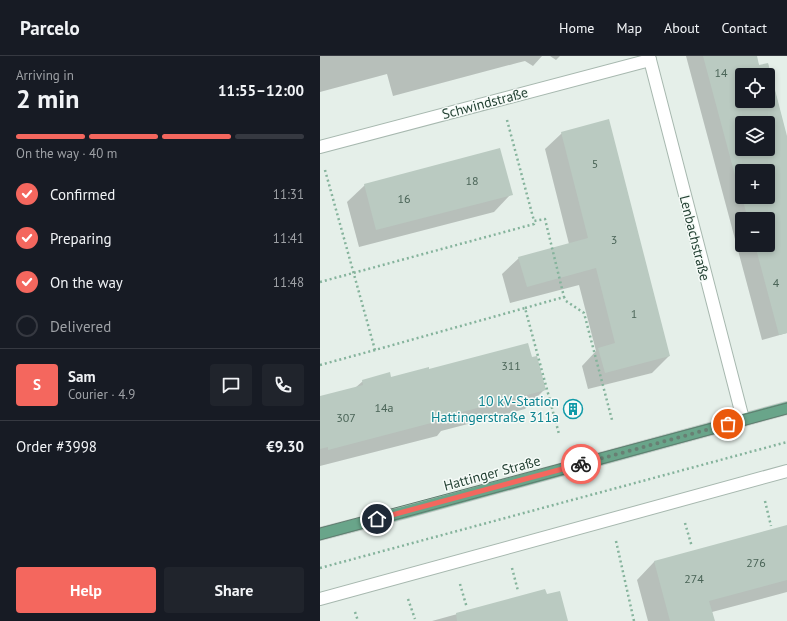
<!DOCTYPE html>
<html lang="en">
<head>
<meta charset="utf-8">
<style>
	:root { --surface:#171b24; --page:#20242c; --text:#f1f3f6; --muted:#9ea1a6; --line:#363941; --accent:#f4675e }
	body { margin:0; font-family:"PT Sans",sans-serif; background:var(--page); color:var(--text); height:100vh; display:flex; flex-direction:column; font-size:15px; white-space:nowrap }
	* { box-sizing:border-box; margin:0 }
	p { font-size:13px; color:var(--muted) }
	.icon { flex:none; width:22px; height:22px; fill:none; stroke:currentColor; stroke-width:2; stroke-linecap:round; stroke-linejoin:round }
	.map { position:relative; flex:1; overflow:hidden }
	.drawer { display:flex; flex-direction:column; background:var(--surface); width:320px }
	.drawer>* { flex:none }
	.buttons { position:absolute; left:415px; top:12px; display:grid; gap:8px }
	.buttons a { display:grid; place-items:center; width:40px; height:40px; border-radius:4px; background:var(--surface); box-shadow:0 2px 6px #0003; font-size:20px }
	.pin { position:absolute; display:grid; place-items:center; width:34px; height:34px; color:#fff; margin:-17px; border:2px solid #fff; border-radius:50%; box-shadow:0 1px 4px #0007 }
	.courier { position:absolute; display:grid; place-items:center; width:40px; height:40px; margin:-20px; border:3px solid #f4675e; border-radius:50%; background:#fff; color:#222; box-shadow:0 1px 5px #0007 }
	.summary em { font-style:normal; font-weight:800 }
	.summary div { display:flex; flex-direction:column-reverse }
	.summary { display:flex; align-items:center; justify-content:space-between; height:68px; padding:0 16px }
	h1 { font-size:26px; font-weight:800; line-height:30px }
	.bar { display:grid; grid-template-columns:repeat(4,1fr); gap:6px 4px; align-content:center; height:48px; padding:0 16px }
	.bar i { height:5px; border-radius:3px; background:var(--line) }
	.bar .current { background:var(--accent) }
	.bar p { grid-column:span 4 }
	.line { display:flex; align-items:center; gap:10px; padding:0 16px; border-top:1px solid var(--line) }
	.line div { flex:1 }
	.round { display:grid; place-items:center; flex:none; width:42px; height:42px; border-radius:4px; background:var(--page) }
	ol { padding:0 16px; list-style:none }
	li { display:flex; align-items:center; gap:12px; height:44px }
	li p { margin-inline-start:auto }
	li .icon { padding:4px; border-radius:50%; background:var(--accent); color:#fff; stroke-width:4 }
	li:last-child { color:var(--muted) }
	li i { width:22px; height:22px; border:2px solid var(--line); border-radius:50% }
	.primary-button { display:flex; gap:8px; margin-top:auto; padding:8px 16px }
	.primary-button a { flex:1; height:46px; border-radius:4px; background:var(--accent); color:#fff; font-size:16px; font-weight:800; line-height:46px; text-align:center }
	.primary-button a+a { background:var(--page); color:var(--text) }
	header { display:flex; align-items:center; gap:24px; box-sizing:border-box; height:56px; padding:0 20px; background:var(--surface); border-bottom:1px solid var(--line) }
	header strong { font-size:19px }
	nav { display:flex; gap:22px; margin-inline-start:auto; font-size:14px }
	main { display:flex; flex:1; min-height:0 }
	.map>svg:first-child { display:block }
	.shadow { fill:#0003; fill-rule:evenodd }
	.building { fill:#bacac1; fill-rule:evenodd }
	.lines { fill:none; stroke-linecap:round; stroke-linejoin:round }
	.minor-casing { stroke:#a7b8af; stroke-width:14 }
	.major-casing { stroke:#c2cac6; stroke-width:14 }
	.path { stroke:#85b39c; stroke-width:2.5; stroke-dasharray:2 3; stroke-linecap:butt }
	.minor { stroke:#fff; stroke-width:12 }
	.major { stroke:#69a58a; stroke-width:12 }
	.tram { stroke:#5f7d6f; stroke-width:1 }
	.done { stroke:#687f73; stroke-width:4; stroke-dasharray:0 7.2 }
	.route { stroke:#f4675e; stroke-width:5 }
	.labels { text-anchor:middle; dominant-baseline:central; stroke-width:3; stroke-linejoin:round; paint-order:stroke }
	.number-label { font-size:12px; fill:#4a6457 }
	.street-label { font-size:14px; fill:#244234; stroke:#f6fbf8 }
	.culture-label { font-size:14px; fill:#0d838f; stroke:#f6fbf8; text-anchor:end }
</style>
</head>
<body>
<header>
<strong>Parcelo</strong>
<nav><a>Home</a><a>Map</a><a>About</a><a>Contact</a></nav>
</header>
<main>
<section class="drawer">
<div class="summary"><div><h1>2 min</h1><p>Arriving in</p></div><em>11:55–12:00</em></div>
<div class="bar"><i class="current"></i><i class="current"></i><i class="current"></i><i></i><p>On the way · 40 m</p></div>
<ol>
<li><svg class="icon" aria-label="check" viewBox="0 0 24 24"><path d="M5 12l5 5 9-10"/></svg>Confirmed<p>11:31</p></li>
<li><svg class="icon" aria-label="check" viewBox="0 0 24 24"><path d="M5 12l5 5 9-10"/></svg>Preparing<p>11:41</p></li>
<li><svg class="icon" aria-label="check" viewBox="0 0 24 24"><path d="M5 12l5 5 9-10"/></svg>On the way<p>11:48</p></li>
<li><i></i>Delivered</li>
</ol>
<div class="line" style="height:72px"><b class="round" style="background:var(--accent);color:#fff">S</b><div><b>Sam</b><p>Courier · 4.9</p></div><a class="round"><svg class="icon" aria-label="chat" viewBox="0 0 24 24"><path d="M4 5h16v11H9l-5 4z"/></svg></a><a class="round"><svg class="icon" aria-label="phone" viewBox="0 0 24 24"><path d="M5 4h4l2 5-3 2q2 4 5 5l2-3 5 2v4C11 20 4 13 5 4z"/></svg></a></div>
<div class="line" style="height:52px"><div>Order #3998</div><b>€9.30</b></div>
<div class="primary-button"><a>Help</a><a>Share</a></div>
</section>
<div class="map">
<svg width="467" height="565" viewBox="0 0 467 565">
	<rect width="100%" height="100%" fill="#e5efe9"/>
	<g class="shadow">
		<path d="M0 0H222L213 10 205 5 197 7 73 40 67 18 0 36Z"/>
		<path d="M230 0H240L236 4Z"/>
		<path d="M366 0H436L439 10 448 8 467 83V277L442 284ZM422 19H448V45H422ZM422 67H448V93H422ZM422 115H448V141H422ZM422 163H448V189H422Z"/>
		<path d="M242 77 349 300 332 317 268 333 262 310 276 295 259 229 190 247 182 218 199 202 249 188 225 93Z"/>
		<path d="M45 129 191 138 174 156 39 191 27 146Z"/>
		<path d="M211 303 225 333 205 353 121 375 117 380 0 410V341L35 332 43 325 71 322 108 314Z"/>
		<path d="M467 470V536L392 556 394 565H328L317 524 334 506Z"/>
		<path d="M225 534 226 540 247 565H112Z"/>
	</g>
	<g class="building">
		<path d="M383 0H437L439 9 448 7 467 80V277L459 279 435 189H448V163H428L418 127H417ZM422 19H448V45H422ZM422 67H448V93H422ZM422 115H448V141H422Z"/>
		<path d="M289 63 350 300 285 317 278 292 295 287 276 212 207 231 198 201 268 182 241 76Z"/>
		<path d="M180 92 193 139 56 174 44 128Z"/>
		<path d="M208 287 212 301 217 300 226 334 138 357V360L8 394V391L0 393V340L43 329 42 324 70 316 71 321 109 311V313Z"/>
		<path d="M467 469V524L389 545 395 565H350L334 505Z"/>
		<path d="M225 533 227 538 240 535 248 565H137L136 557Z"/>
	</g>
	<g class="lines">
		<g class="minor-casing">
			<g id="minor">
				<path d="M329 0 423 363"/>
				<path d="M0 91 330 4"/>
				<path d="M0 543 467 415"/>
			</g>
		</g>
		<g class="major-casing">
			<path id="major" d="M0 478 86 456 467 352"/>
		</g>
		<g class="path">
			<path d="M187 64 214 165 225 163 244 241"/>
			<path d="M5 114 55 294 205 252 239 378"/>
			<path d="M0 226 214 168V165"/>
			<path d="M205 252 244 241 246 245 264 257 292 364"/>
			<path d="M0 309 55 294"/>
			<path d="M445 445 451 470"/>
			<path d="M365 467 372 491"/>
			<path d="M296 485 314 565"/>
			<path d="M0 512 467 386"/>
			<path d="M192 512 198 535"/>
			<path d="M140 528 147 552"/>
			<path d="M88 543 95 563"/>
			<path d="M35 556 38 565"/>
		</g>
		<use href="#minor" class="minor"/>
		<use href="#major" class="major"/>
		<g class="tram">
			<path d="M0 472 467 347"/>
			<path d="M0 484 467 358"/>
		</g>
	</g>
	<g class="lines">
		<path class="done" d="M261 408 408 368"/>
		<path class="route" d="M57 463 261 408"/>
	</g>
	<defs>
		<g id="building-ring" transform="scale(1)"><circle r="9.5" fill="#f6fbf8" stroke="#0f9aa8" stroke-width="1.5"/><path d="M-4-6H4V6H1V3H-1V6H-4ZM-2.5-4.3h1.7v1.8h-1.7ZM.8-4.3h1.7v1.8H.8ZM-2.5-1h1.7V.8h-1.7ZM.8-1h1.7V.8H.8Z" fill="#0f9aa8"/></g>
	</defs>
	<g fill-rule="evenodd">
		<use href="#building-ring" x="253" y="353"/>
	</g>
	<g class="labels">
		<g class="number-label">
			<text x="401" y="16">14</text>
			<text x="275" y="107">5</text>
			<text x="152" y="124">18</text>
			<text x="84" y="142">16</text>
			<text x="294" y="183">3</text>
			<text x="456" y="226">4</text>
			<text x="314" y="257">1</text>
			<text x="191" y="309">311</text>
			<text x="64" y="351">14a</text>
			<text x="26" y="361">307</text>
			<text x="436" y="506">276</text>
			<text x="374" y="522">274</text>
		</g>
		<g class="street-label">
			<text transform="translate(165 47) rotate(-15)">Schwindstraße</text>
			<text transform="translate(375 182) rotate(76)">Lenbachstraße</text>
			<text transform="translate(172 417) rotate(-15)">Hattinger Straße</text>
		</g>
		<g class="culture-label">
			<text x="239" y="345">10 kV-Station<tspan x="239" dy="16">Hattingerstraße 311a</tspan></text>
		</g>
	</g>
</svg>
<div class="buttons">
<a><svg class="icon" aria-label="locate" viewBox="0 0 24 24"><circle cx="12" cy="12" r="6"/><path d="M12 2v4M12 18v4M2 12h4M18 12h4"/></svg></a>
<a><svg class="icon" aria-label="layers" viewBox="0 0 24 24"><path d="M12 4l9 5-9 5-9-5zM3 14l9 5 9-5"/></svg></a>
<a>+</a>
<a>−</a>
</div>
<div class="pin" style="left:408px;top:368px;background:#ea580c"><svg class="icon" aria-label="bag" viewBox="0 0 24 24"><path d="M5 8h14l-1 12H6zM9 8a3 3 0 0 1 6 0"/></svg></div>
<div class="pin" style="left:57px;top:463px;background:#1f2937"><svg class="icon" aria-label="home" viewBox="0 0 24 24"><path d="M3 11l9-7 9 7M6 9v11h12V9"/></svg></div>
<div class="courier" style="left:261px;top:408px"><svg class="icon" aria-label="bike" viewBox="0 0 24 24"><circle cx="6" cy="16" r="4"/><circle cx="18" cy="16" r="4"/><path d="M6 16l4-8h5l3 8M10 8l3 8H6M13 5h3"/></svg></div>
</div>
</main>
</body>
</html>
